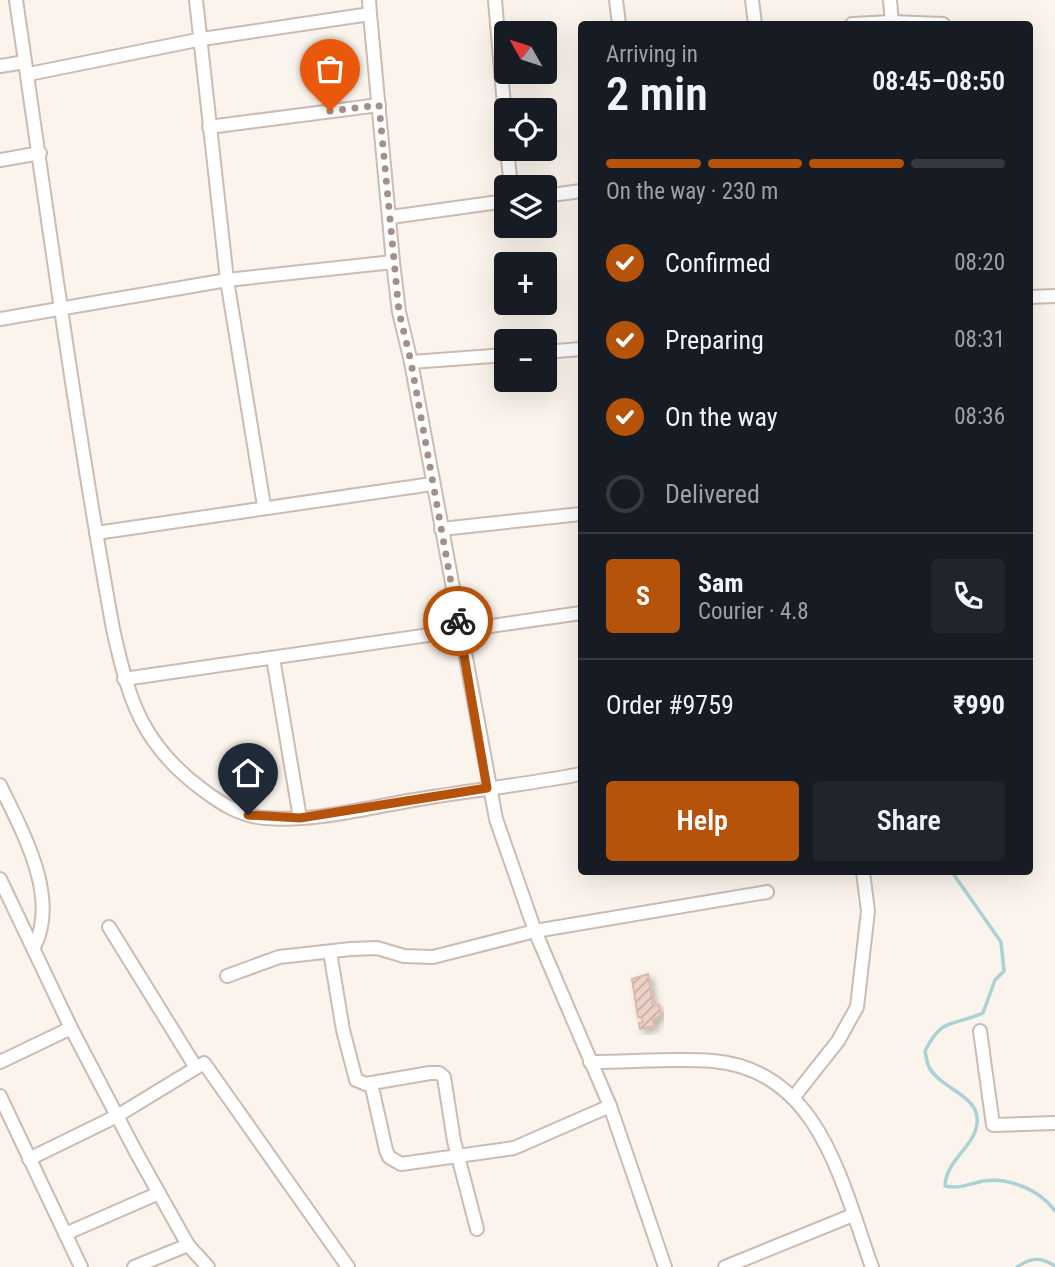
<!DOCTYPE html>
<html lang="en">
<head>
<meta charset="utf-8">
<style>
	:root { --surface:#171b24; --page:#20242c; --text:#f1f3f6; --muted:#9ea1a6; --line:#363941; --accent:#b45309 }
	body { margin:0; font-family:"Roboto Condensed",sans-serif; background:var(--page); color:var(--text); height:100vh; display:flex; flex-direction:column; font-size:26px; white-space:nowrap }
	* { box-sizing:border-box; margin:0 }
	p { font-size:23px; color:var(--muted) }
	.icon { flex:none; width:38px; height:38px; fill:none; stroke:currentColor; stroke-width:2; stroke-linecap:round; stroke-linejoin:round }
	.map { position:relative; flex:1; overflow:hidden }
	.sheet { position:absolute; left:578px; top:21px; width:455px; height:854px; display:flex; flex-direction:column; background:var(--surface); border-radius:7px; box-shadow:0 7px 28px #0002 }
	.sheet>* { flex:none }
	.needle { width:46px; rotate:309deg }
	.controls { position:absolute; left:494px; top:21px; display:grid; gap:14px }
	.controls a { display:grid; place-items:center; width:63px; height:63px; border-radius:7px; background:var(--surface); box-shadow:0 7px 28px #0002; font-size:35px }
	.pin { position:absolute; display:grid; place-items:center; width:60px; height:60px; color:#fff; margin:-72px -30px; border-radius:50% 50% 50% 0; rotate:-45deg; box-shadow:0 0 7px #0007 }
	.pin .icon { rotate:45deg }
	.courier { position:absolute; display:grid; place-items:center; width:70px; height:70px; margin:-35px; border:5px solid #b45309; border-radius:50%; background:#fff; color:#222; box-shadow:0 2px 9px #0007 }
	.summary em { font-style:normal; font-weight:600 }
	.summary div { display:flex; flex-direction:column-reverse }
	.summary { display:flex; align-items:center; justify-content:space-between; height:119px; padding:0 28px }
	h1 { font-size:46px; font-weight:600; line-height:52px }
	.bar { display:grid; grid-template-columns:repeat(4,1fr); gap:10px 7px; align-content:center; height:84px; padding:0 28px }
	.bar i { height:9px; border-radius:5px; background:var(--line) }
	.bar .on { background:var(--accent) }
	.bar p { grid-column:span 4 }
	.line { display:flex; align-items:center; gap:18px; padding:0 28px; border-top:2px solid var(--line) }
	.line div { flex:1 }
	.round { display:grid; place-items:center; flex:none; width:74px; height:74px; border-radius:7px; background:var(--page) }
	ol { padding:0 28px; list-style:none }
	li { display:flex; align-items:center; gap:21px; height:77px }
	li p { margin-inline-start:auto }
	li .icon { padding:7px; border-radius:50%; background:var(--accent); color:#fff; stroke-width:4 }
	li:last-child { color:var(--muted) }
	li i { width:38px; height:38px; border:4px solid var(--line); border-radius:50% }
	.button { display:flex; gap:14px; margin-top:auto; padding:14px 28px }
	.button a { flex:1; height:80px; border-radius:7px; background:var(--accent); color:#fff; font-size:28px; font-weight:600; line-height:80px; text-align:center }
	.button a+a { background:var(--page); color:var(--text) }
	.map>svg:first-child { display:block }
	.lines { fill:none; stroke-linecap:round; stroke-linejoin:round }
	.stream { stroke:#aad1d3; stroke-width:3.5 }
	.building { fill:url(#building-hatch); stroke:#ddb8aa; stroke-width:2; filter:url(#shadow) }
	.street-casing { stroke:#ccbbb3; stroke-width:16 }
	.street { stroke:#fff; stroke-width:12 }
	.done { stroke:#a39088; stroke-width:7; stroke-dasharray:0 12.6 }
	.route { stroke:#b45309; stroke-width:9 }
</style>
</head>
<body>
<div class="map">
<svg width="1055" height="1267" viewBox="0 0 1055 1267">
	<defs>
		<pattern id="building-hatch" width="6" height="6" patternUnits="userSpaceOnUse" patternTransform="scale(1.75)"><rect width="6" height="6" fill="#edd2c7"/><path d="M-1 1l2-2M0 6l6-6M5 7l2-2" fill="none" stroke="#c4ada4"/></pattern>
		<filter id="shadow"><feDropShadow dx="4" dy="4" stdDeviation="3.5" flood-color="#0004"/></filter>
	</defs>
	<rect width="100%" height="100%" fill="#fbf4ec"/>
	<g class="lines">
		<g class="stream">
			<path d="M952 872 1001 942 1004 971 995 980 983 1013C952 1027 943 1016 925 1051 926 1056 927 1063 929 1067 940 1089 981 1095 977 1124 974 1147 946 1160 945 1186 961 1189 968 1184 983 1181 1009 1177 1040 1190 1055 1211"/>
			<path d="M1017 1267C1032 1257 1040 1257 1055 1266"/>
		</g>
	</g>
	<path class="building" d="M648 974 653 1006 659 1005 661 1015 653 1020 654 1026 640 1029 639 1023 643 1022 642 1017H638L632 979Z"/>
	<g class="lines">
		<g class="street-casing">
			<g id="street">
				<path d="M16 0C47 210 75 420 113 629 129 701 142 745 203 790 223 805 241 816 265 818 312 822 362 809 408 801 465 791 524 785 581 774"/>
				<path d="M196 0 227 280 264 506"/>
				<path d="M495 0 506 129"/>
				<path d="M616 0 619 24"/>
				<path d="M752 0 755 24"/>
				<path d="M890 0 892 24"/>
				<path d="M370 14 393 262 399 312 411 362 496 819 535 931 610 1106 665 1267"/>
				<path d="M852 24 891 22 943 24"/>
				<path d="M0 66 25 62"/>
				<path d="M29 74 202 39 370 14 369 0"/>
				<path d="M209 127 379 105"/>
				<path d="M507 149 511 187"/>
				<path d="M0 160 40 153"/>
				<path d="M544 196 581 191"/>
				<path d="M391 217 506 201"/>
				<path d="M1029 297 1055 296"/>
				<path d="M0 319 227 280 393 262"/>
				<path d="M544 352 581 349"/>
				<path d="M411 362 506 355"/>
				<path d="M441 529 581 514"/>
				<path d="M96 533 432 484"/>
				<path d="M273 658 300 818"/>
				<path d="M124 679 581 613"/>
				<path d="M0 785C22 831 60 897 34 947"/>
				<path d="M0 879 71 1028 137 1154 188 1245 208 1267"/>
				<path d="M109 927 195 1066"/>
				<path d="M330 952 343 1030 356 1080 366 1084 430 1073H439L444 1077 454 1141 477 1229"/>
				<path d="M227 976 279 957 351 949 377 948 404 956 433 957 535 931 767 892"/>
				<path d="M980 1031 993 1125 1055 1123"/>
				<path d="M0 1062 71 1028"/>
				<path d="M590 1062C631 1062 673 1058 713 1061 820 1070 842 1185 872 1267"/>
				<path d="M371 1083 386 1150 389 1157 401 1164 514 1148 610 1106"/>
				<path d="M0 1096 81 1267"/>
				<path d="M793 1098 838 1041 857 1007 868 911 863 872"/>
				<path d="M29 1159 117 1116 204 1063 348 1267"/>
				<path d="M65 1234 159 1193"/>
				<path d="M134 1267 188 1245"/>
				<path d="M725 1267 853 1215"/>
			</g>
		</g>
		<use href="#street" class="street"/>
	</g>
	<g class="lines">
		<path class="done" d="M330 111 379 105 399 312 411 362 458 621"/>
		<path class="route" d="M248 815 300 818 487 788 458 621"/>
	</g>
</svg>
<div class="controls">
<a><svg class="needle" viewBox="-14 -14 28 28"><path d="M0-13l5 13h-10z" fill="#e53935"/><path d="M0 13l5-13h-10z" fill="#9ea1a6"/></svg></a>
<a><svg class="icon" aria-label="locate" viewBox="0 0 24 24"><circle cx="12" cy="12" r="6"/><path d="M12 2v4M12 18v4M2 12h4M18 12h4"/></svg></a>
<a><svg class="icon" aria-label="layers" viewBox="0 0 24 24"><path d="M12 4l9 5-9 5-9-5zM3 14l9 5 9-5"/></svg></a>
<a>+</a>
<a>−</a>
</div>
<div class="pin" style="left:330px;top:111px;background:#ea580c"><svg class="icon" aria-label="bag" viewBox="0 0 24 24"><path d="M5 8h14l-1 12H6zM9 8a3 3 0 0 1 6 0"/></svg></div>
<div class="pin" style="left:248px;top:815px;background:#1f2937"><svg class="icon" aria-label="home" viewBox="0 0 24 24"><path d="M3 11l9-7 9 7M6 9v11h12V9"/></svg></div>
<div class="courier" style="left:458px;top:621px"><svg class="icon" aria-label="bike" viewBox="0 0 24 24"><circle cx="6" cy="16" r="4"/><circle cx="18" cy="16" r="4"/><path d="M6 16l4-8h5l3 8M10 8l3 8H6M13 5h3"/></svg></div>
<section class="sheet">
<div class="summary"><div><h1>2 min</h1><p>Arriving in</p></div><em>08:45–08:50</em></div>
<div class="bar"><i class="on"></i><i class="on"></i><i class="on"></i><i></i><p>On the way · 230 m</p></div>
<ol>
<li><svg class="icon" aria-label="check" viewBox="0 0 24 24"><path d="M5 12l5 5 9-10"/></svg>Confirmed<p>08:20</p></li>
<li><svg class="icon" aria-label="check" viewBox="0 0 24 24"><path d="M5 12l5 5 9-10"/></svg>Preparing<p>08:31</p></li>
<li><svg class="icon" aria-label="check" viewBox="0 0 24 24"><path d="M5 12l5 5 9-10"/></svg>On the way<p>08:36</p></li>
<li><i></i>Delivered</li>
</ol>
<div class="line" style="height:126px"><b class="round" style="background:var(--accent);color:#fff">S</b><div><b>Sam</b><p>Courier · 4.8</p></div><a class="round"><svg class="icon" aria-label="phone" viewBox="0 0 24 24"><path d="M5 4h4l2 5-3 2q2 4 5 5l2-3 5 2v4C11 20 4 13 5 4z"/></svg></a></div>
<div class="line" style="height:91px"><div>Order #9759</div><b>₹990</b></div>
<div class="button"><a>Help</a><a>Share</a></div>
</section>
</div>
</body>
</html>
